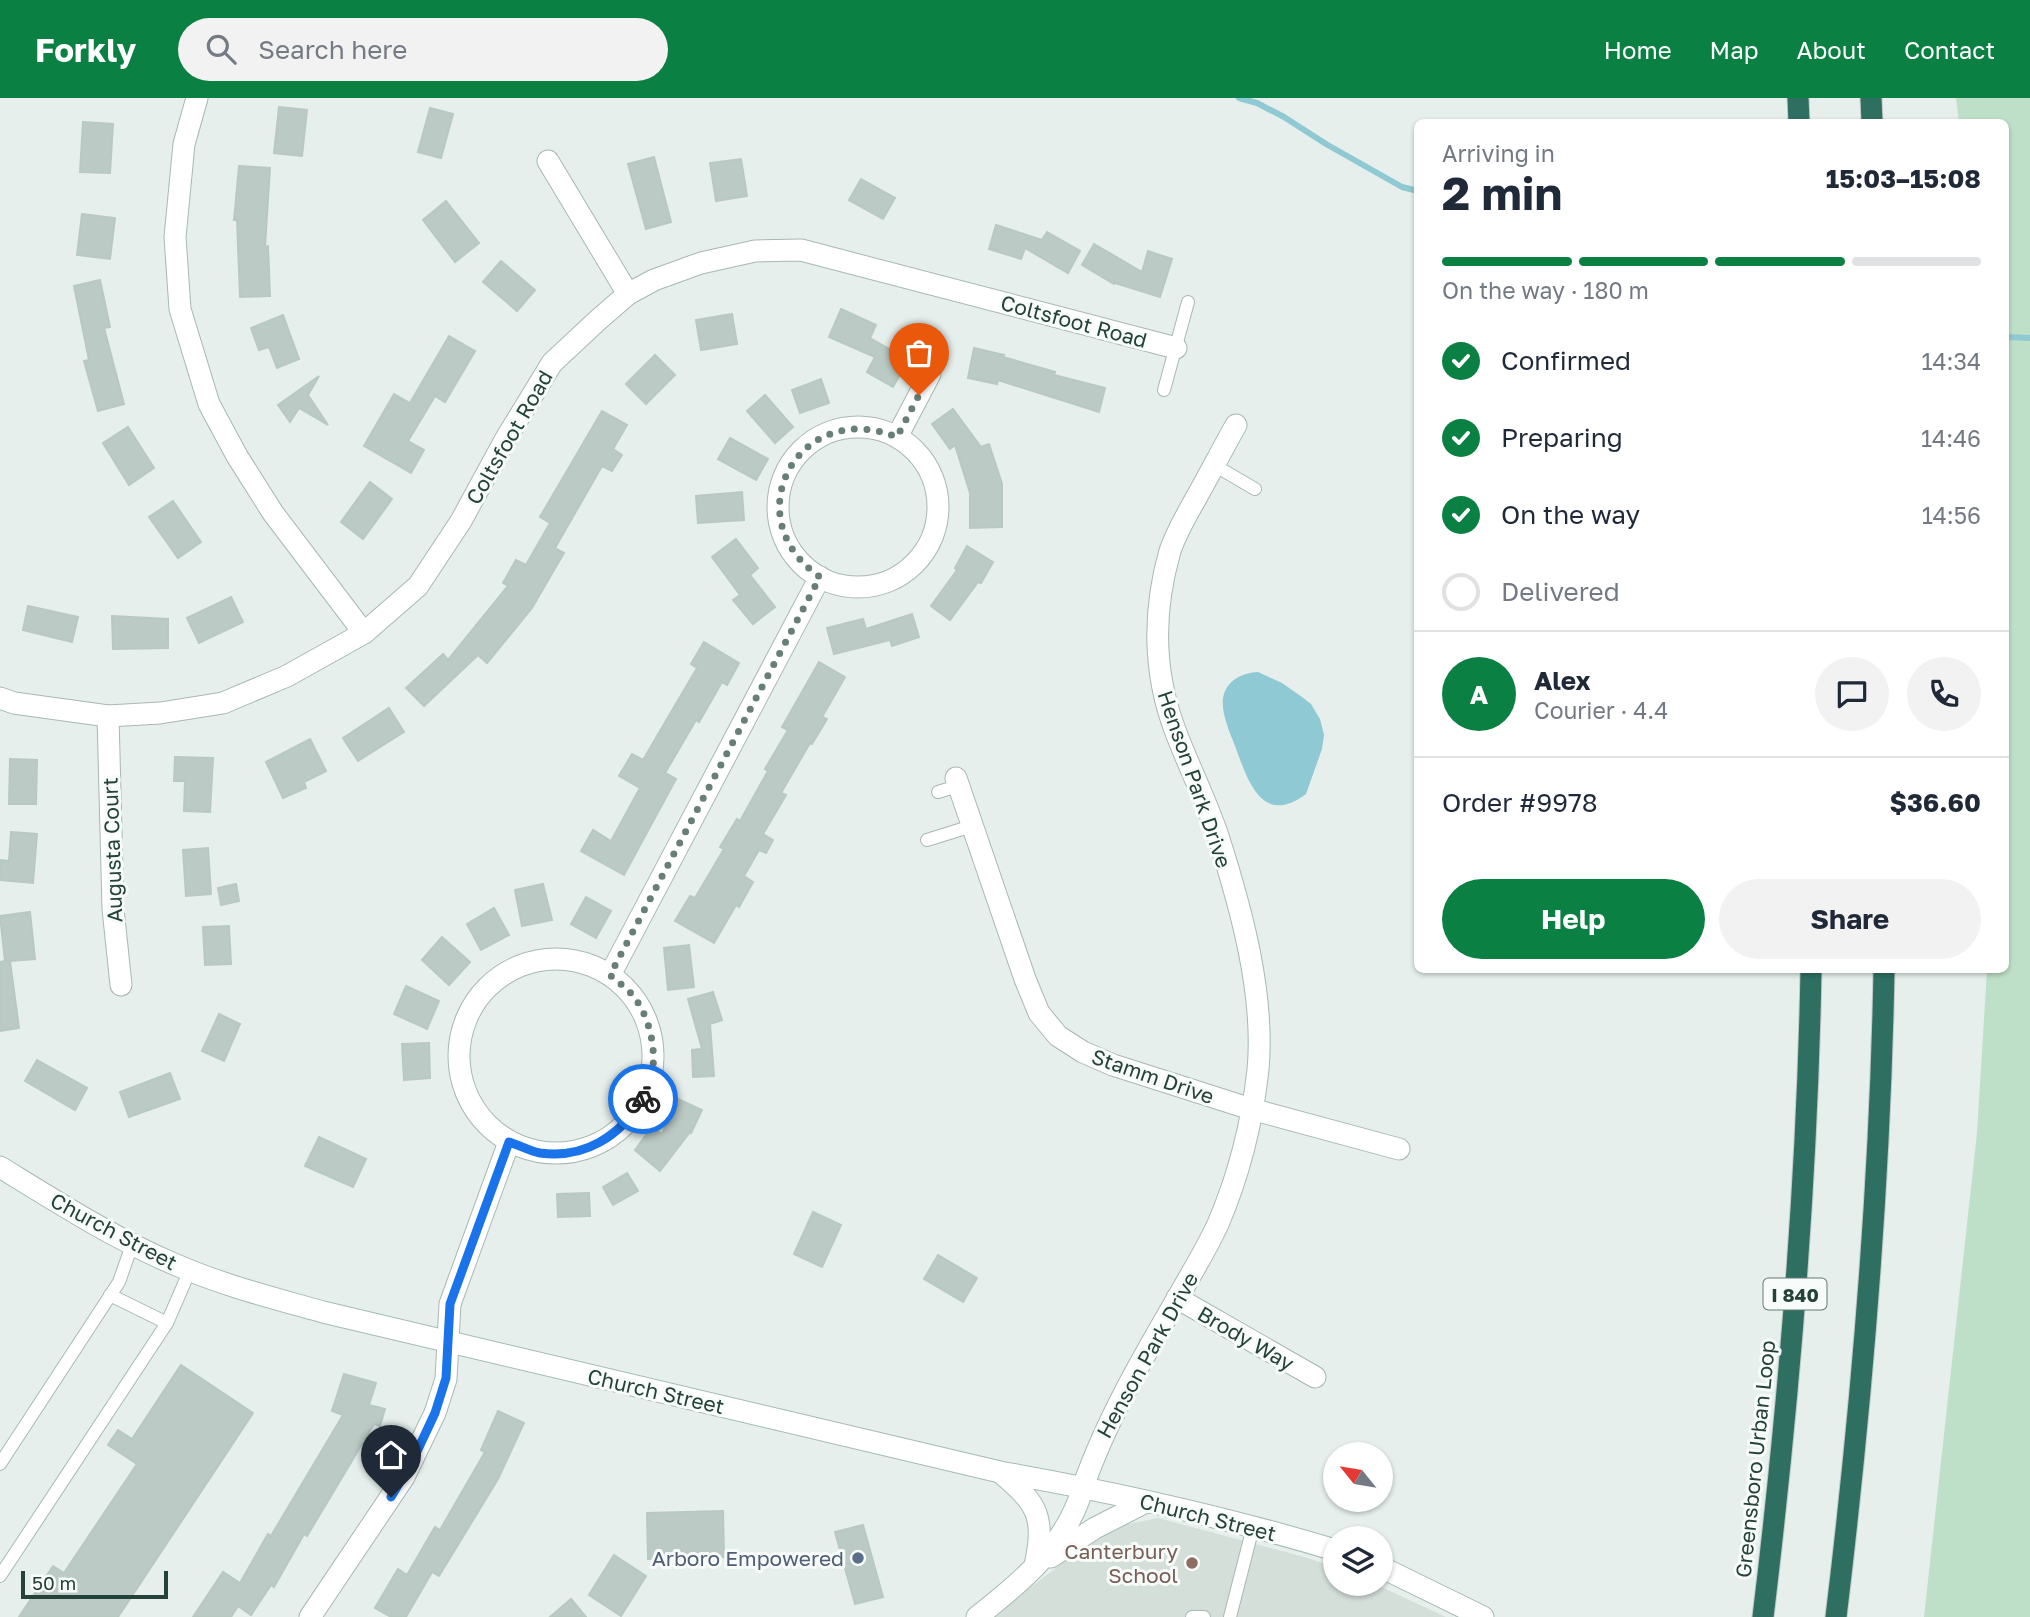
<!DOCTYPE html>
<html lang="en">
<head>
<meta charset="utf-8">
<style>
	:root { --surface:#fff; --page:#f2f2f3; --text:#1f2937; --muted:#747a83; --line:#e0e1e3; --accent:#0b8043 }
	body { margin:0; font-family:"Golos Text",sans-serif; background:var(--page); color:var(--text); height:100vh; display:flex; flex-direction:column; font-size:26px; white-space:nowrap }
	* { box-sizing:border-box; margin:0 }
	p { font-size:23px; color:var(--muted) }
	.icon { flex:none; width:38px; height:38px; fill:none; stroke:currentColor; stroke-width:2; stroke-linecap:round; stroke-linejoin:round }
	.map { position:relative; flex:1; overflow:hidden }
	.panel { position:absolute; left:1414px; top:21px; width:595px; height:854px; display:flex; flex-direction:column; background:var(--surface); border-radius:10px; box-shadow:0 2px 5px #0004 }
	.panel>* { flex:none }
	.needle { width:46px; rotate:300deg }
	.tools { position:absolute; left:1323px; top:1344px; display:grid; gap:14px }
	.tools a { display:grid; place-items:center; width:70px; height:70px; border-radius:50%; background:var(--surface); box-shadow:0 2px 5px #0004; font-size:35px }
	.scale { position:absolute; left:21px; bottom:18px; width:147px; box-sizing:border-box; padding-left:7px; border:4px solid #24423a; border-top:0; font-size:19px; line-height:24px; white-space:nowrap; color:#24423a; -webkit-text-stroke:5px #f7fbf9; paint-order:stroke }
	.pin { position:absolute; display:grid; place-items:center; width:60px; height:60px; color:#fff; margin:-72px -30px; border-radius:50% 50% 50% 0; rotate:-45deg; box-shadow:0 0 7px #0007 }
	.pin .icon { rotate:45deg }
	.courier { position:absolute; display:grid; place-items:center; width:70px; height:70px; margin:-35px; border:5px solid #1a73e8; border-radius:50%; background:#fff; color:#222; box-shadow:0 2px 9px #0007 }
	.summary em { font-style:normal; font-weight:700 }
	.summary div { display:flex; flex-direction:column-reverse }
	.summary { display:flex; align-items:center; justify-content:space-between; height:119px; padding:0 28px }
	h1 { font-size:46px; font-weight:700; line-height:52px }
	.bar { display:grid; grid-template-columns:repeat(4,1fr); gap:10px 7px; align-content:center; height:84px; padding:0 28px }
	.bar i { height:9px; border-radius:5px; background:var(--line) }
	.bar .active { background:var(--accent) }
	.bar p { grid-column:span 4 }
	.line { display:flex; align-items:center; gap:18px; padding:0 28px; border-top:2px solid var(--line) }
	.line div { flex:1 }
	.round { display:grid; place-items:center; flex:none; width:74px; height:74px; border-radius:37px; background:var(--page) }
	ol { padding:0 28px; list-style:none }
	li { display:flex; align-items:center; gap:21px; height:77px }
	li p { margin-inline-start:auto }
	li .icon { padding:7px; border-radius:50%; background:var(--accent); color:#fff; stroke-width:4 }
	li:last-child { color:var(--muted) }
	li i { width:38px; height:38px; border:4px solid var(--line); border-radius:50% }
	.button { display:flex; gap:14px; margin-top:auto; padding:14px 28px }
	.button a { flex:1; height:80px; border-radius:42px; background:var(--accent); color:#fff; font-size:28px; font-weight:700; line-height:80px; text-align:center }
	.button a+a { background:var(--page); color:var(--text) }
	header { display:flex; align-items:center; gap:42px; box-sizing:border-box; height:98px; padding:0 35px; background:var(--accent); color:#fff }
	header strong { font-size:33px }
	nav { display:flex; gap:38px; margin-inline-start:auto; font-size:24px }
	.search { width:490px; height:63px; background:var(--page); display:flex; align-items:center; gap:18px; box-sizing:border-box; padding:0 24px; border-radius:38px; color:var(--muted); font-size:26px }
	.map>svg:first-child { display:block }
	.built { fill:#d4dfda }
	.green { fill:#bfe0c8 }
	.water { fill:#8ec9d4 }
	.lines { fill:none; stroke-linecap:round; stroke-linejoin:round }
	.stream { stroke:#8ec9d4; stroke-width:6 }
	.building { fill:#bbcac4; stroke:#b8c9c2; stroke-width:2 }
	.lane-casing { stroke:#a8b8b2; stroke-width:14 }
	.street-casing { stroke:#a8b8b2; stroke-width:23 }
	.secondary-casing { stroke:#a4bbb3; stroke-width:23 }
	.highway-casing { stroke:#c2cac8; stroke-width:23 }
	.lane { stroke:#fff; stroke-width:12 }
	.street { stroke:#fff; stroke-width:21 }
	.secondary { stroke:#fff; stroke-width:21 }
	.highway { stroke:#2f6f62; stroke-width:21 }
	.done { stroke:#687f78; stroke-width:7; stroke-dasharray:0 12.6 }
	.route { stroke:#1a73e8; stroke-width:9 }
	.service-dot { fill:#5c6f8a; stroke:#f7fbf9; stroke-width:2.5 }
	.education-dot { fill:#8d6e63; stroke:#f7fbf9; stroke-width:2.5 }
	.labels { text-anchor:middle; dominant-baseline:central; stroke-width:6; stroke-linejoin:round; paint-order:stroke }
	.shield { fill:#f7fbf9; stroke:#637a73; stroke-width:2 }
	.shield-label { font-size:19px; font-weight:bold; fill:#24423a }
	.street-label { font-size:21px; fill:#24423a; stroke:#f7fbf9 }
	.education-label { font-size:21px; fill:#785e54; stroke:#f7fbf9; text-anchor:end }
	.service-label { font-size:21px; fill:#4e5e75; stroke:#f7fbf9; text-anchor:end }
</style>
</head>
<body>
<header>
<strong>Forkly</strong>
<div class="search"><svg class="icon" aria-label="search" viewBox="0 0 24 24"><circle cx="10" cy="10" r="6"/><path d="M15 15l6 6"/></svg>Search here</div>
<nav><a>Home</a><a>Map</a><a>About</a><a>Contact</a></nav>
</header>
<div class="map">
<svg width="2030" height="1519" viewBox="0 0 2030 1519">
	<rect width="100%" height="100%" fill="#e6efeb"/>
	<path class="built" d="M1158 1420 1308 1460 1335 1470V1486H1375L1446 1519H992L1083 1449 1119 1428Z"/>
	<path class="green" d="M1956 0H2030V1519H1924L1977 1035 1987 872H2006V24H1959Z"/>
	<path class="water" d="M1258 574 1282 585 1302 599 1311 606 1320 621 1324 637 1322 651 1306 696C1262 729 1248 683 1235 648 1230 634 1219 612 1224 596 1229 581 1243 575 1258 574Z"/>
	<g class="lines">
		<g class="stream">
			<path d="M1239 0 1257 5 1284 19 1326 46 1402 89 1418 93"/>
			<path d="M2006 239 2030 240"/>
		</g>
	</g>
	<g class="building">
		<path d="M279 9 307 12 302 58 274 55Z"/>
		<path d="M430 10 453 16 441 60 418 54Z"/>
		<path d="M83 24 113 26 110 75 80 74Z"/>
		<path d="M654 59 671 124 646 131 628 66Z"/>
		<path d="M741 61 747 98 716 103 710 65Z"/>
		<path d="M239 68 270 70 265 149 268 148 270 198 240 199 237 122H234Z"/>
		<path d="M861 81 895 100 883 121 849 102Z"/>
		<path d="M446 103 479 145 455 164 423 122Z"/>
		<path d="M82 116 115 120 110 161 77 157Z"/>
		<path d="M996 127 1042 142 1047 134 1080 153 1068 175 1025 150 1021 161 989 151Z"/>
		<path d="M1094 146 1142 174 1148 153 1172 161 1160 199 1115 185 1114 186 1082 167Z"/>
		<path d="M501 163 535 192 517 213 483 184Z"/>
		<path d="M100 182 110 229 104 230 124 306 98 313 84 263 89 262 74 188Z"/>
		<path d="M841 211 876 227 870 240 912 264 907 273 903 271 893 289 867 274 875 259 829 239Z"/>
		<path d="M732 216 737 246 701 252 696 222Z"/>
		<path d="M283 217 299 261 277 270 269 249 259 252 251 230Z"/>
		<path d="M449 238 475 253 445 304 435 298 408 343 424 352 411 375 364 348 394 296 410 305Z"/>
		<path d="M974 250 1004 257 1003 259 1055 274 1054 277 1105 290 1099 314 998 282 997 286 968 280Z"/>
		<path d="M655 257 675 277 646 306 626 286Z"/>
		<path d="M319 278 308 297 328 327 299 310 290 324 278 307Z"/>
		<path d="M821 281 829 305 800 315 792 292Z"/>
		<path d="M765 297 793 329 775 345 747 313Z"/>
		<path d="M953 311 981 349 989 346 1002 386V429L970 430V395L955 347 950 351 932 326Z"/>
		<path d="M602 313 627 327 613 351 622 357 612 373 602 368 555 450 564 455 532 510 487 565 478 557 424 608 406 590 443 556 448 562 508 488 503 485 516 462 526 467 550 425 540 419Z"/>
		<path d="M128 329 154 370 129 387 103 345Z"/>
		<path d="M730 340 768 361 756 382 718 361Z"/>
		<path d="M370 384 392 401 363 441 341 424Z"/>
		<path d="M742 394 744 422 698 425 696 398Z"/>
		<path d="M173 403 201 444 178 460 149 419Z"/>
		<path d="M736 441 758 470 750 477 775 509 753 526 733 502 740 497 712 459Z"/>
		<path d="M967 448 993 464 981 485 978 484 950 522 931 508 957 472 955 470Z"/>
		<path d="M231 499 243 524 199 545 187 520Z"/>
		<path d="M28 508 78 519 72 544 23 532Z"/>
		<path d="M912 516 919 539 892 548 890 542 834 556 827 530 863 521 866 531Z"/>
		<path d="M112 518 168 521V550L113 551Z"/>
		<path d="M704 544 739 565 727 587 722 584 699 624 696 622 665 675 676 681 624 777 581 753 593 732 611 743 640 690 619 678 632 656 643 662 697 570 691 566Z"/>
		<path d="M819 564 845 579 822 619 827 621 812 646 810 645 781 695 786 697 763 736 773 742 766 755 759 752 744 778 753 784 739 809 736 807 714 845 675 823 690 798 695 800 724 751 720 749 737 721 740 723 768 673 765 671 788 632 782 629Z"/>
		<path d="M389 610 404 634 358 663 343 640Z"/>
		<path d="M310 641 326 673 304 684 306 690 283 700 266 664Z"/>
		<path d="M175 659 213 660 210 714 184 713 185 683H174Z"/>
		<path d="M10 661 37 662 36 706H9Z"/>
		<path d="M11 734 37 736 33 785 0 782V762L9 763Z"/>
		<path d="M208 750 211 796 186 798 183 752Z"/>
		<path d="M236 786 239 803 221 807 218 790Z"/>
		<path d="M543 786 552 822 522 828 515 792Z"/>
		<path d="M586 799 611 813 596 840 571 826Z"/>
		<path d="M494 810 509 837 481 852 467 826Z"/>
		<path d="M30 814 35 861 10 863 19 930 0 933V864L5 863 0 818Z"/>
		<path d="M229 828 231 866 205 867 203 829Z"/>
		<path d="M442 839 470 864 449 887 422 862Z"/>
		<path d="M689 847 694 889 668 892 664 850Z"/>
		<path d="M406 888 439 903 427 931 394 916Z"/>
		<path d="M713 894 722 922 710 926 714 978 693 979 692 952 702 951 688 901Z"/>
		<path d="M219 916 240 926 224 963 202 953Z"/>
		<path d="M429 945 430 980 404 982 402 946Z"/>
		<path d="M37 962 87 990 75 1012 25 983Z"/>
		<path d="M170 975 180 1001 129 1019 120 994Z"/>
		<path d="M678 1001 702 1012 691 1035 690 1034 660 1073 635 1052 652 1029 662 1036Z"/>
		<path d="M319 1039 366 1061 353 1089 305 1068Z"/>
		<path d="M627 1075 638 1093 613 1107 603 1089Z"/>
		<path d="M589 1095 590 1118 558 1119 557 1096Z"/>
		<path d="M813 1114 841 1127 822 1169 794 1156Z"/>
		<path d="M938 1157 977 1180 963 1204 924 1181Z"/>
		<path d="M181 1267 253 1315 118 1519H19L53 1468 64 1475 137 1366 108 1347 118 1332 132 1341Z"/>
		<path d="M344 1276 376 1285 369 1307 385 1311 380 1328 374 1326 307 1438 304 1436 274 1489 271 1487 251 1517 238 1508 231 1519H193L223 1474 240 1485 268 1436 271 1438 343 1317 332 1313Z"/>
		<path d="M498 1313 524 1325 498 1381 439 1478 432 1474 406 1519H391L375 1510 398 1471 407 1477 435 1429 440 1432 485 1354 481 1352Z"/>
		<path d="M723 1413 724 1459 648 1461 647 1415Z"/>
		<path d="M863 1427 883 1499 855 1506 835 1434Z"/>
		<path d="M614 1457 646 1478 621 1518 589 1497Z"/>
		<path d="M571 1501 586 1519H550Z"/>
	</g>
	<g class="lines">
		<g class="lane-casing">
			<g id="lane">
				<path d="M1164 292 1188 204"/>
				<path d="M1214 367 1255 391"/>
				<path d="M938 694 958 688"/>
				<path d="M927 742 972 728"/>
				<path d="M167 1225 190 1172"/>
				<path d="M0 1366 119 1184 132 1147"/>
				<path d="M0 1478 167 1225 110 1197"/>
				<path d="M1192 1519H1204"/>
				<path d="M1230 1519 1253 1429"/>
			</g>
		</g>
		<g class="street-casing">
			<g id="street">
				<path d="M197 0 184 46 175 139 180 211 209 306 237 358 273 415 364 535"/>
				<path d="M548 63 628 196"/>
				<circle cx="858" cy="409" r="80"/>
				<path d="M897 339 930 276"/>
				<path d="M0 600 14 605 108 618 160 615 223 605 287 578 364 535 418 488 461 423 505 342 552 265 598 222 628 196 654 182 701 165 755 153 801 152 1176 250"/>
				<path d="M108 618 113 811 121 887"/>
				<path d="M956 680 1025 881 1039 915 1058 938 1083 954 1113 967 1251 1011 1399 1051"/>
				<circle cx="556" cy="958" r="97"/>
				<path d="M610 877 820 479"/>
				<path d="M1177 1200 1315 1279"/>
				<path d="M1083 1389C1106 1323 1142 1261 1177 1201 1191 1176 1206 1152 1218 1126 1239 1077 1252 1025 1258 972 1265 896 1241 810 1218 738 1206 702 1188 667 1175 632 1153 574 1153 512 1170 453 1176 435 1186 418 1195 402 1209 377 1222 352 1236 327"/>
				<path d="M310 1519 404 1379 435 1315 446 1281 450 1206 509 1044"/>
			</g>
		</g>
		<g class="secondary-casing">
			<g id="secondary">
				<path d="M0 1069C57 1104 113 1140 174 1166 222 1187 273 1200 323 1214L1000 1374C1113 1394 1225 1419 1335 1452"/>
				<path d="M1001 1375C1039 1407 1045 1419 1035 1468"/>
				<path d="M1051 1459 1095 1430 1146 1404"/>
				<path d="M1381 1469 1483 1519"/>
				<path d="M977 1519C1022 1483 1067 1447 1083 1389"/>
			</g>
		</g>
		<g class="highway-casing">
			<g id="highway">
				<path d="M1798 0 1799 24"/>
				<path d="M1871 0 1872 24"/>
				<path d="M1763 1519C1789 1304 1807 1088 1811 872"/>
				<path d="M1836 1519C1862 1304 1880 1088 1884 872"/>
			</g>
		</g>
		<use href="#lane" class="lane"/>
		<use href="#street" class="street"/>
		<use href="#secondary" class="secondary"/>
		<use href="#highway" class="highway"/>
	</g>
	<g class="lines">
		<path class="done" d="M643 1001C661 971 654 927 635 900 628 891 618 884 610 877L820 479C733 419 799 299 897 339L919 297"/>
		<path class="route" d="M391 1399 412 1364 435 1315 446 1280 450 1206 509 1044C519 1047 530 1053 540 1055 585 1061 620 1038 643 1001"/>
	</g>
	<circle class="service-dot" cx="858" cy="1460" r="7"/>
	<circle class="education-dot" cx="1192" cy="1465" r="7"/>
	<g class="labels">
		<rect class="shield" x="1763.5" y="1180.5" width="63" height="31" rx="5"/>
		<g class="shield-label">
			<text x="1795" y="1196">I 840</text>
		</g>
		<g class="street-label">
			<text transform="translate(1074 223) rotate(15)">Coltsfoot Road</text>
			<text transform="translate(509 339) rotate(-60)">Coltsfoot Road</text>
			<text transform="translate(1195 681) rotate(71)">Henson Park Drive</text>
			<text transform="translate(112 752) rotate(-92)">Augusta Court</text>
			<text transform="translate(1153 978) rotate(19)">Stamm Drive</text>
			<text transform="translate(114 1133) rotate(28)">Church Street</text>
			<text transform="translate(1246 1240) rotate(30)">Brody Way</text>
			<text transform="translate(1147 1257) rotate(-61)">Henson Park Drive</text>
			<text transform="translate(656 1293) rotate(13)">Church Street</text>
			<text transform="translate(1755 1361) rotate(-84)">Greensboro Urban Loop</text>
			<text transform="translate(1208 1419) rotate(14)">Church Street</text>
		</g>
		<g class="education-label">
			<text x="1178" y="1453">Canterbury<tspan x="1178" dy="24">School</tspan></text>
		</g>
		<g class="service-label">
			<text x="844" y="1460">Arboro Empowered</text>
		</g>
	</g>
</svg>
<div class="tools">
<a><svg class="needle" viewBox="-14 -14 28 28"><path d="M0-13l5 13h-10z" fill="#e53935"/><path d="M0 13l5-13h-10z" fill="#747a83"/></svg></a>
<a><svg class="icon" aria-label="layers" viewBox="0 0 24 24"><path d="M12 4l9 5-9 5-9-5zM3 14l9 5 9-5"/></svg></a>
</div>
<div class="scale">50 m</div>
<div class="pin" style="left:919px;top:297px;background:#ea580c"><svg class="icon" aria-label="bag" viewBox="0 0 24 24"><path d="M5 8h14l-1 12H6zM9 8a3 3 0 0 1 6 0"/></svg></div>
<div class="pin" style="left:391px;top:1399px;background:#1f2937"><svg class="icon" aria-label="home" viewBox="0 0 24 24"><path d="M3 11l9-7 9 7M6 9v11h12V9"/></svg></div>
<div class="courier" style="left:643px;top:1001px"><svg class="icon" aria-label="bike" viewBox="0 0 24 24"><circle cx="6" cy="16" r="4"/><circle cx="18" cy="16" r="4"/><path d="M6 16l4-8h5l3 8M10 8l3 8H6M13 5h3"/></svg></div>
<section class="panel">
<div class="summary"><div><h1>2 min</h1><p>Arriving in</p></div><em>15:03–15:08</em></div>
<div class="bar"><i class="active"></i><i class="active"></i><i class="active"></i><i></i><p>On the way · 180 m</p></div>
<ol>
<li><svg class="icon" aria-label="check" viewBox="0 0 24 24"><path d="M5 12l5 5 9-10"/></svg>Confirmed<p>14:34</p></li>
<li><svg class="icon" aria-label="check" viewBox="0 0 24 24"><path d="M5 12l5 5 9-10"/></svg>Preparing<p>14:46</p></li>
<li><svg class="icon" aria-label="check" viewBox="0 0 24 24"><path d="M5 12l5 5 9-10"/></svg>On the way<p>14:56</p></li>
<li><i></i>Delivered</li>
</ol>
<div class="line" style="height:126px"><b class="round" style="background:var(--accent);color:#fff">A</b><div><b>Alex</b><p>Courier · 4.4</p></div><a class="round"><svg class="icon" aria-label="chat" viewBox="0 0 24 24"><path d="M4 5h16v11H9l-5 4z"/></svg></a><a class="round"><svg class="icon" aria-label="phone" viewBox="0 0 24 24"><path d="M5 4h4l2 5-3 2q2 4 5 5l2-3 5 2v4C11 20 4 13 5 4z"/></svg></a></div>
<div class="line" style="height:91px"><div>Order #9978</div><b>$36.60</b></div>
<div class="button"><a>Help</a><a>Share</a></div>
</section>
</div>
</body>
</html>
